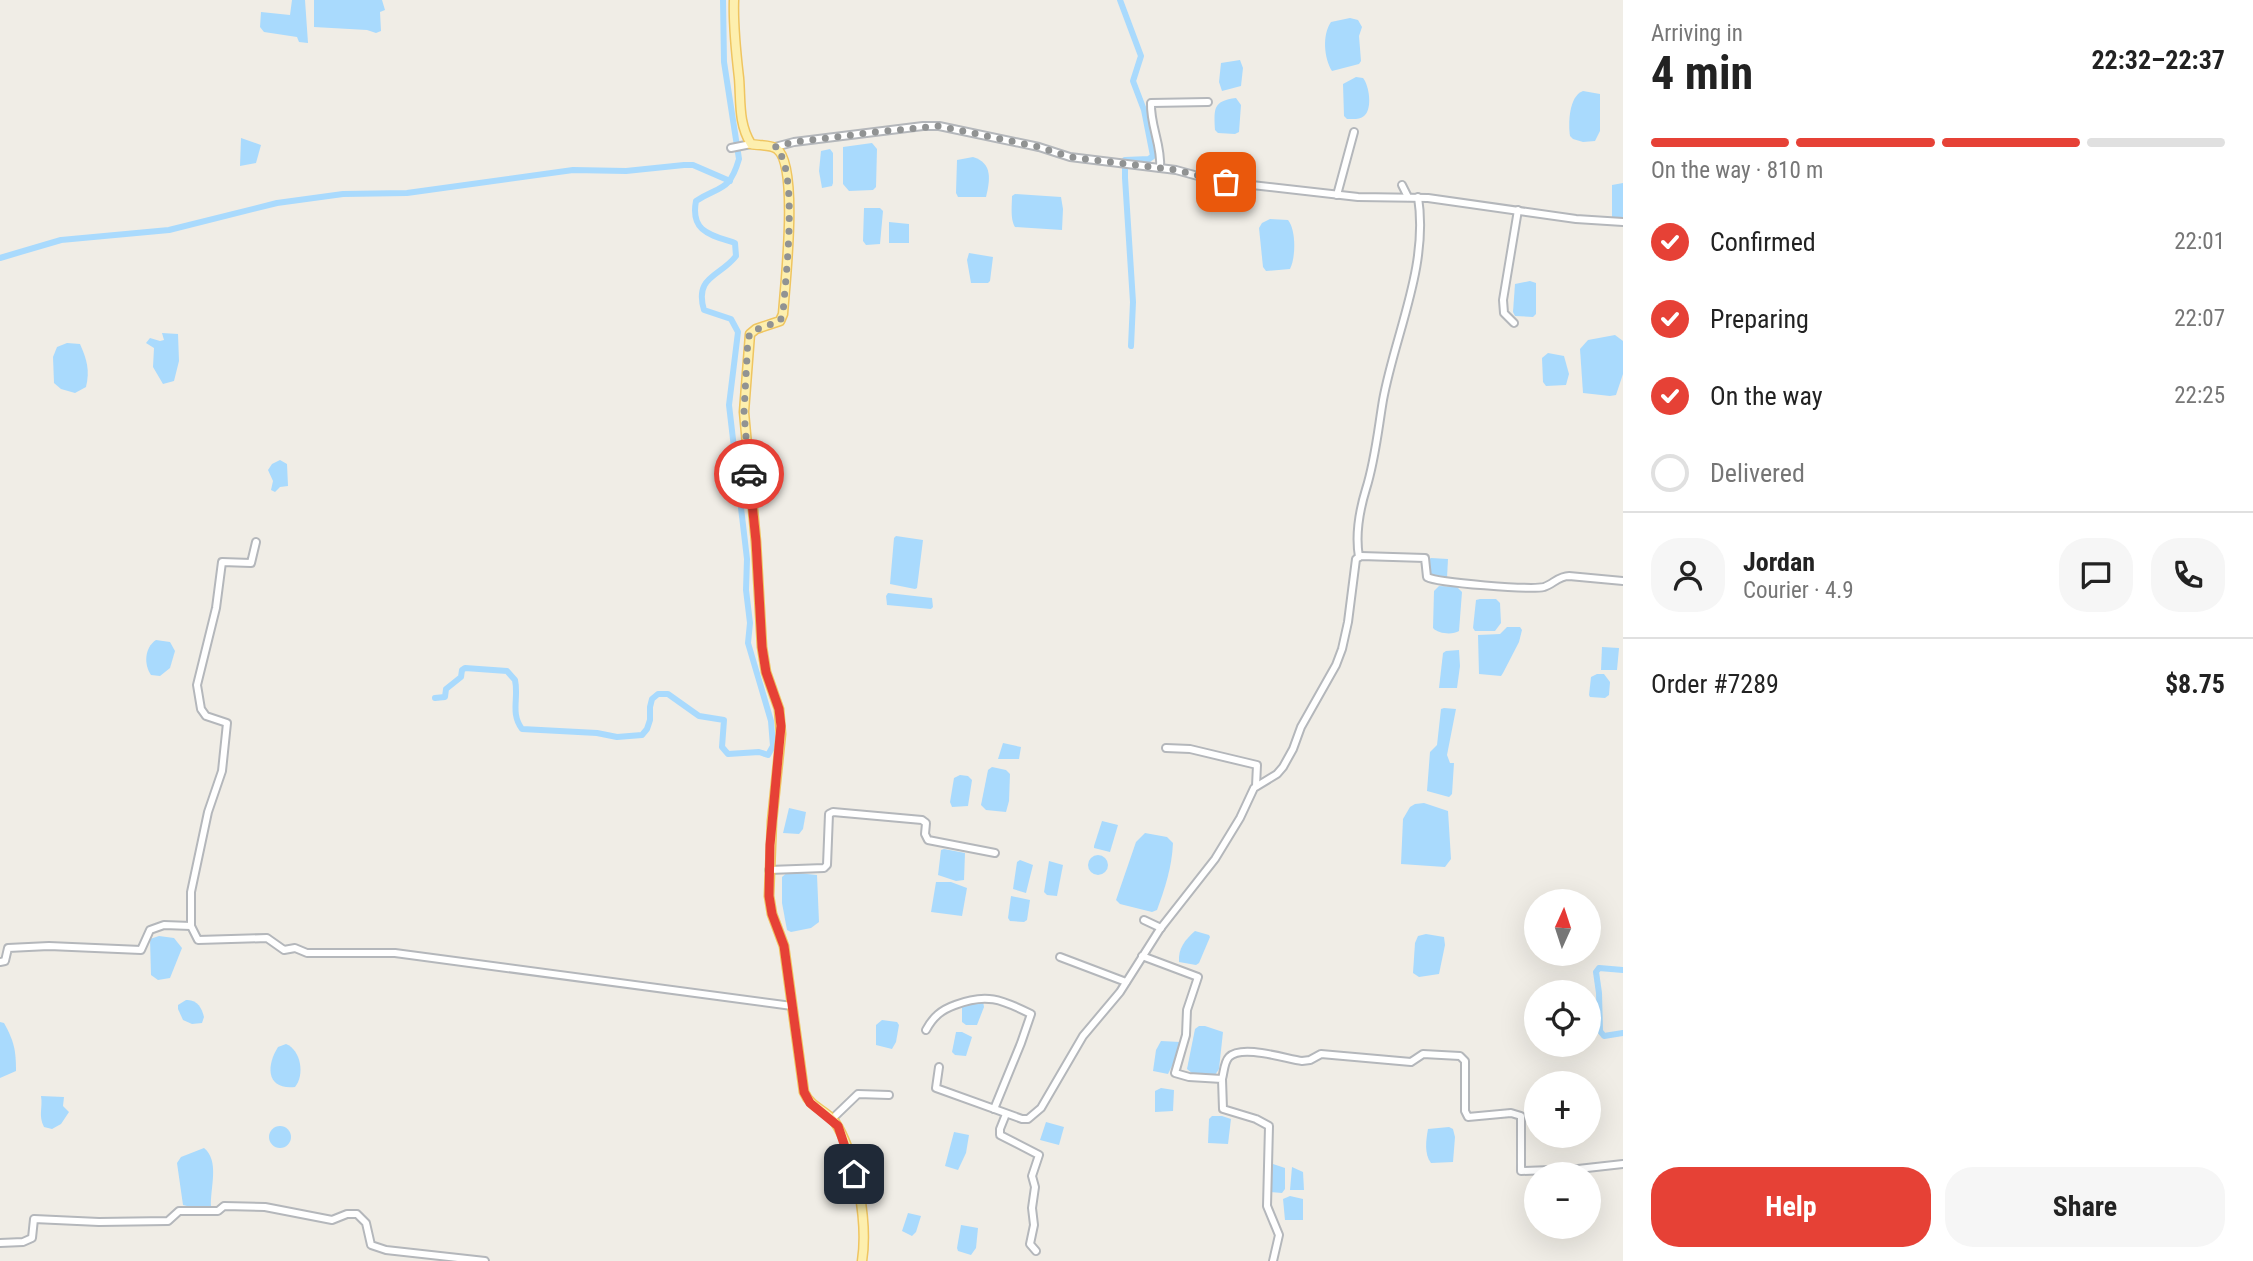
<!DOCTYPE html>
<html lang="en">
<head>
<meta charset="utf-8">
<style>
	:root { --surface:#fff; --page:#f6f6f6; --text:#222; --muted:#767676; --line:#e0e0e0; --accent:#e64136 }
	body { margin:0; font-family:"Roboto Condensed",sans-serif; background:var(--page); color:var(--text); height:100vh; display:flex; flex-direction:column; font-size:26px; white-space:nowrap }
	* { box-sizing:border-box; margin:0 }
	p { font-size:23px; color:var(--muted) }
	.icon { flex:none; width:38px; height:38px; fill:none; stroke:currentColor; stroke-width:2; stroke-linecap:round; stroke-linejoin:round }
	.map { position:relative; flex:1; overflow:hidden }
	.drawer { display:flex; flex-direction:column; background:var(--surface); width:630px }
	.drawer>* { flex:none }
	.needle { width:46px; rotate:3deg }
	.fabs { position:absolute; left:1524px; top:889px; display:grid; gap:14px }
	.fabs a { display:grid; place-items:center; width:77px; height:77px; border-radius:50%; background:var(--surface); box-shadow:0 7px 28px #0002; font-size:35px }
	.pin { position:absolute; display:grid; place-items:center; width:60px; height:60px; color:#fff; margin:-30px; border-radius:14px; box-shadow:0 4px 10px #0006 }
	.courier { position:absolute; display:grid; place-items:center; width:70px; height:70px; margin:-35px; border:5px solid #e64136; border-radius:50%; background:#fff; color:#222; box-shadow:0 2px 9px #0007 }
	.overview em { font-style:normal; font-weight:700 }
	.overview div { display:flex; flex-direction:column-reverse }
	.overview { display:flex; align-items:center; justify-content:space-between; height:119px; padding:0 28px }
	h1 { font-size:46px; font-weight:700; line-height:52px }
	.bar { display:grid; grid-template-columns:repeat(4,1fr); gap:10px 7px; align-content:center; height:84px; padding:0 28px }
	.bar i { height:9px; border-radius:5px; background:var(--line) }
	.bar .selected { background:var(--accent) }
	.bar p { grid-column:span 4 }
	.line { display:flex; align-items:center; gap:18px; padding:0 28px; border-top:2px solid var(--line) }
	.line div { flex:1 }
	.round { display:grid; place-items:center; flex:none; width:74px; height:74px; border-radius:28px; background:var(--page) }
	ol { padding:0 28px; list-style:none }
	li { display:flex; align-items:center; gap:21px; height:77px }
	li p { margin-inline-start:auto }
	li .icon { padding:7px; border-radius:50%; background:var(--accent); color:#fff; stroke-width:4 }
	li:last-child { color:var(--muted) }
	li i { width:38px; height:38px; border:4px solid var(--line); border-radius:50% }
	.button { display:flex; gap:14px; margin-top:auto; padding:14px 28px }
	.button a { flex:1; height:80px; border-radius:28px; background:var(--accent); color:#fff; font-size:28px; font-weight:700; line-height:80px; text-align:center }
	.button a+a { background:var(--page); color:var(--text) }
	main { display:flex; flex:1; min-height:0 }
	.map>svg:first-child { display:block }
	.water { fill:#a9dafd }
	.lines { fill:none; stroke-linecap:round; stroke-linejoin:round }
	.canal { stroke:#a9dafd; stroke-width:6 }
	.minor-casing { stroke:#b4b7bb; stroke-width:10 }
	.major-casing { stroke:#efc560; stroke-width:11 }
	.minor { stroke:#fff; stroke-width:6 }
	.major { stroke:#fdefae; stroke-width:8 }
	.done { stroke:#919393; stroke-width:7; stroke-dasharray:0 12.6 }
	.route { stroke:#e64136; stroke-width:9 }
</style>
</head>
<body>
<main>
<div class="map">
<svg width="1623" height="1261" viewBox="0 0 1623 1261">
	<rect width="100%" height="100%" fill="#f0ede6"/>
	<g class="water">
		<path d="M292 0H305L308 43 299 42 297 37 264 32 260 27 261 12 290 15Z"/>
		<path d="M314 0H382L385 10 380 12 381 31 376 33 367 30 314 27Z"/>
		<path d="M1350 18 1358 20 1362 27 1359 36 1361 61 1359 64 1332 71C1324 58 1322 35 1331 22Z"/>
		<path d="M1240 60 1243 68 1241 86 1222 91 1219 82 1221 63Z"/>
		<path d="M1356 77 1363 78C1369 85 1373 109 1364 116 1360 120 1352 119 1347 119L1344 116 1343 84Z"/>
		<path d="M1583 91 1600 94V131L1595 141 1583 142 1573 139 1570 136C1568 123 1569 96 1583 91Z"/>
		<path d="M1236 98 1241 105 1239 132 1235 134 1218 133 1215 130C1214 108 1213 101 1236 98Z"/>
		<path d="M241 138 261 145 256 163 240 166Z"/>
		<path d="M872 143 877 149 876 187 873 190 849 191 843 184V147Z"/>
		<path d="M830 149 833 153V183L832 186 822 188 819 171 821 151Z"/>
		<path d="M973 157C993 163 990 180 986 197H958L956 193 957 160Z"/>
		<path d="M1623 183V218H1612V185Z"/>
		<path d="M1015 194 1061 197 1063 209 1062 230 1015 227C1010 219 1012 205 1012 196Z"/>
		<path d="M864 208H880L883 211 880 244 866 245 863 241Z"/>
		<path d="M1270 219 1288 220C1296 230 1296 257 1290 269L1266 271 1263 267 1259 228 1262 223Z"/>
		<path d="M889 222 909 224V243H889Z"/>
		<path d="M969 253 993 257 990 281 988 283H971L967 260Z"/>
		<path d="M1530 281 1536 283V314L1533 317 1515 316 1513 312 1515 284Z"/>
		<path d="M162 333 178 334 179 361 174 381 163 384 153 367 154 348 146 343 150 338 160 341 164 340Z"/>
		<path d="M1615 335 1623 341V374L1616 395 1610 396 1583 393 1580 349 1588 340Z"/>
		<path d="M67 343 80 344C87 360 90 370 86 387L75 393 61 389 54 383 53 357 57 347Z"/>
		<path d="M1548 353 1564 356 1569 374 1566 385 1546 386 1543 382 1542 358Z"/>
		<path d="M280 460 287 464 288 486 280 487 275 492 271 490 273 481 268 470 272 464Z"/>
		<path d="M896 536 923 540 917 588 915 589 890 584 894 538Z"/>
		<path d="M1431 558 1448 559 1447 578 1443 579 1431 575 1428 560Z"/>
		<path d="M1439 586 1457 587 1462 592 1459 631C1453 635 1438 634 1433 628L1434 591Z"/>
		<path d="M888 593 932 598 933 607 931 609 887 605 886 596Z"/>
		<path d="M1480 599H1496L1500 603 1501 623 1495 631H1475L1473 628 1476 600Z"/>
		<path d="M1507 627H1520L1522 630 1519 642 1503 673 1501 676 1479 674 1478 635 1500 634Z"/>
		<path d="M156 640 170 642 175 651 170 668 160 676 151 675C144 665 144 648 156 640Z"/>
		<path d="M1602 647 1619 648 1617 670H1601Z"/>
		<path d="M1459 650 1460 666 1457 688H1439L1443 653 1446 651Z"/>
		<path d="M1597 674H1604L1610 682 1609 695 1605 698 1590 697 1589 695 1591 677Z"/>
		<path d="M1444 708 1456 709 1447 755 1450 763H1454L1452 794 1449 797 1427 791 1430 752 1437 745 1441 709Z"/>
		<path d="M1003 743 1021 747 1019 759H998Z"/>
		<path d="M992 767 1006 770 1010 774 1009 801 1006 812 986 810 981 805 988 770Z"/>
		<path d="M960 775 968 776 972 780 968 806 952 807 950 802 954 778Z"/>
		<path d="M1424 803 1448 811 1451 859 1445 867 1401 864 1403 819 1410 807 1415 804Z"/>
		<path d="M789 808 806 812 803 829 799 834 783 833Z"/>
		<path d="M1102 821 1118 825 1110 852 1094 848V846Z"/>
		<path d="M1145 833 1167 837 1173 843C1172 867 1165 888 1157 910L1152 912 1120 904 1116 900 1136 842Z"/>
		<path d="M944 849 965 853 964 880 956 881 938 875 941 850Z"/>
		<circle cx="1098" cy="865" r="10"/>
		<path d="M1020 860 1033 865 1026 893 1013 889 1017 862Z"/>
		<path d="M1049 861 1063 865 1057 896 1047 895 1044 892Z"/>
		<path d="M788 872 817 875 819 922 811 928 791 932 787 930 782 903V877Z"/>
		<path d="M936 882H951L967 888 962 916 931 912Z"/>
		<path d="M1011 896 1030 900 1027 920 1024 922 1010 921 1008 918Z"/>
		<path d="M1195 931 1209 935 1210 937 1199 963 1196 965 1179 962C1178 948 1185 940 1195 931Z"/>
		<path d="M1426 934 1444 937 1445 945 1439 974 1419 977 1413 973 1415 943 1418 936Z"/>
		<path d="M159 936 174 938 182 948 170 978 158 980 151 975 150 939Z"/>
		<path d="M186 1000C197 999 202 1008 204 1017L202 1023 192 1024 183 1020 178 1009V1005Z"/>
		<path d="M983 1001 984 1007 977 1025H966L962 1022V1006L965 1002Z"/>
		<path d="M882 1020 897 1022 899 1025 896 1042 892 1049 876 1045V1025Z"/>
		<path d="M0 1022 4 1023C14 1041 16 1050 16 1071L0 1078Z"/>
		<path d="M1199 1026H1205L1223 1032 1219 1069 1215 1075 1193 1074 1187 1069 1195 1029Z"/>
		<path d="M956 1032H962L972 1037 966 1056 955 1055 952 1052Z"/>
		<path d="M1161 1041 1180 1042 1176 1058 1168 1074 1153 1071 1156 1050Z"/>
		<path d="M286 1044C301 1050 305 1075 295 1087 266 1090 266 1066 278 1047Z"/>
		<path d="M1161 1088 1174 1090 1173 1111 1155 1112V1091Z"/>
		<path d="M41 1096 64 1097 63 1106 69 1112 61 1124 52 1129 44 1127C38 1115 43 1108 41 1096Z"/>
		<path d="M1222 1116 1231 1119 1228 1144 1208 1143 1209 1119 1212 1116Z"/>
		<path d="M1046 1122 1064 1127 1059 1145 1040 1140Z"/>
		<circle cx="280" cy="1137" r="11"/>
		<path d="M1449 1127 1453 1129 1455 1137 1453 1162 1431 1163C1424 1154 1426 1140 1428 1129Z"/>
		<path d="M954 1132 969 1135 966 1153 958 1170 945 1166Z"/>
		<path d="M204 1148C220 1161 210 1188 211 1207L199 1209 183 1205 177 1163 181 1157Z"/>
		<path d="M1273 1164 1285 1168V1189L1282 1193 1270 1192 1271 1167Z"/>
		<path d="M1292 1167 1303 1172 1304 1190H1290Z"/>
		<path d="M1290 1196 1303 1199V1220H1285L1283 1199Z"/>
		<path d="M908 1213 921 1216 916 1232 912 1236 902 1231Z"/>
		<path d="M961 1225 978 1228 976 1248 971 1255 958 1251 957 1248Z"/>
	</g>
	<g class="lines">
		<g class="canal">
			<path d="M1120 0 1141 56 1133 81 1144 110 1153 156 1149 159 1125 160V178L1133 302 1131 346"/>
			<path d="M0 258 61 240 169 230 277 203 343 194 407 193 573 170 626 171 684 165H693L730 181"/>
			<path d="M435 698 445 697 446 689 461 677 462 670 465 668 507 671 515 680C519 698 510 713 522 729L597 733 617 737 642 735 647 729 650 720V707L652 699 658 694H668L699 716 724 720 722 747 728 754 759 752 768 755 773 746 771 721 748 643 750 623 746 590 747 559 729 405 738 332 731 319 704 310C694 276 720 277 736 256L735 243C711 235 690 232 696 201 720 185 729 193 739 159L724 62 723 0"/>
			<path d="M1623 970 1599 968 1596 972 1599 993 1600 1031 1604 1036 1623 1033"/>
		</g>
		<g class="minor-casing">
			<g id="minor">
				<path d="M775 147 794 142 923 126H939L1039 147 1070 157 1176 170 1216 181 1358 197 1428 198 1576 219 1623 222"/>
				<path d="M731 148 751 144"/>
				<path d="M1160 168C1162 145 1150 126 1151 103L1208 102"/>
				<path d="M1402 185 1408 197"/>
				<path d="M1337 195 1354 132"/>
				<path d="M1514 323 1504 313 1503 300 1518 210"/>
				<path d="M256 542 251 563 222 562 216 608 197 685 201 709 206 716 227 723 222 771 208 812 191 892V926L198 940 267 938 284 950 295 948 307 953H395L792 1006"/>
				<path d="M1359 557C1355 534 1359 512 1366 489 1375 461 1378 430 1383 400 1395 334 1429 266 1418 197"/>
				<path d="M1166 748 1190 749 1257 765 1256 786"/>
				<path d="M769 870 824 868 827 865 829 814 833 812 922 820 926 823 925 834 928 840 995 853"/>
				<path d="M1144 920 1161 928"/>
				<path d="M1142 956 1198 977 1187 1010 1186 1035 1175 1073 1189 1077 1222 1079 1223 1109 1256 1119 1269 1126 1267 1206 1279 1235 1273 1261"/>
				<path d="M1060 957 1126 982"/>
				<path d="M0 962 5 961 8 948 49 946 141 950 150 930 164 925 191 926"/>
				<path d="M926 1030C933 1017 941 1010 955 1005 986 993 1001 999 1031 1014L1021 1043 994 1109"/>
				<path d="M939 1067 936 1088 1022 1119H1028L1041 1108 1083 1036 1120 992 1160 929 1215 859 1240 818 1254 788 1277 774 1283 767 1293 749 1301 727 1336 665 1342 649 1348 622 1356 559 1361 556 1425 558 1427 577C1438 583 1531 590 1544 587 1553 584 1559 576 1569 576L1623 581"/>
				<path d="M1222 1079C1224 1072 1224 1062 1229 1057 1242 1044 1286 1059 1302 1061L1310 1060 1321 1054 1411 1062 1423 1054 1460 1056 1465 1061V1111L1468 1117 1511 1113 1521 1116V1171L1578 1169 1623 1164"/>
				<path d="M1006 1114 1000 1129V1135L1039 1155 1032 1176 1035 1187 1032 1208 1034 1225 1030 1244 1036 1251"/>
				<path d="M832 1119 858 1094 889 1095"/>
				<path d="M0 1243 23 1242 32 1238 34 1219 99 1222 168 1221 179 1211H218L224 1206 265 1207 332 1220 347 1214H357L366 1223 371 1245 386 1250 485 1261"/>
			</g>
		</g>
		<g class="major-casing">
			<path id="major" d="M734 0C733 27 736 52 739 78 741 101 738 123 751 144 759 146 770 144 777 149 799 166 785 285 783 314L780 321 756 329 750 334 744 412 756 542 762 647 766 672 779 709 781 734 772 821 769 896 772 914 784 946 804 1092C811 1109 830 1111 838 1127 857 1161 868 1223 862 1261"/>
		</g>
		<use href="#minor" class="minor"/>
		<use href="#major" class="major"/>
	</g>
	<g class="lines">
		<path class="done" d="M749 474 744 412 748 338 752 331 780 321 783 314C785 281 800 167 775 147L794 142 876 132 939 126 1039 147 1070 157 1176 170 1226 182"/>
		<path class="route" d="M749 474 756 541 762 647 766 672 779 709 781 726 770 845 769 896 772 914 784 946 804 1092 810 1103 838 1126 854 1174"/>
	</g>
</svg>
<div class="fabs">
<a><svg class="needle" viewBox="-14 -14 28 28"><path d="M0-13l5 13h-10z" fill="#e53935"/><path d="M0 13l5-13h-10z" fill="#767676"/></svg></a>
<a><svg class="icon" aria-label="locate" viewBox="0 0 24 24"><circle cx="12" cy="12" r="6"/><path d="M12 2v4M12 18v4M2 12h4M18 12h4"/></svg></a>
<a>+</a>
<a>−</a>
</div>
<div class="pin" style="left:1226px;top:182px;background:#ea580c"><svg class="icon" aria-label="bag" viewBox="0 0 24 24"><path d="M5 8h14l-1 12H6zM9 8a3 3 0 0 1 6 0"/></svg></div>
<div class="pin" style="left:854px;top:1174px;background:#1f2937"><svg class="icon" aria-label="home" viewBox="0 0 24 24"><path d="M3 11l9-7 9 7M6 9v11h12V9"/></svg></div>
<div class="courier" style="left:749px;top:474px"><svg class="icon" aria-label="car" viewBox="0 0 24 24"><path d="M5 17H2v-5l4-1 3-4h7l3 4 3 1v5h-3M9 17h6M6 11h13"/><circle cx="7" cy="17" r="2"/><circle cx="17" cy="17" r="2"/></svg></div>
</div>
<section class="drawer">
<div class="overview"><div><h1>4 min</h1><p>Arriving in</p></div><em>22:32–22:37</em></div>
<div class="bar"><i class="selected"></i><i class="selected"></i><i class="selected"></i><i></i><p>On the way · 810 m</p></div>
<ol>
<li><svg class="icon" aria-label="check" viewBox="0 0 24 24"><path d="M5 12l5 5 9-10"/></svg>Confirmed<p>22:01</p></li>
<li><svg class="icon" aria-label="check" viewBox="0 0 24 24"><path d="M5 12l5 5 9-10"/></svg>Preparing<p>22:07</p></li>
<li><svg class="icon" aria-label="check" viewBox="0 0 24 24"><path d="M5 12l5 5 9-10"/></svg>On the way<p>22:25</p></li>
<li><i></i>Delivered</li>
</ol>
<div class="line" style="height:126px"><a class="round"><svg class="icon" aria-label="person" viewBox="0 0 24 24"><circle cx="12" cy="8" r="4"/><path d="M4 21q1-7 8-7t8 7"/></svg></a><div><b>Jordan</b><p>Courier · 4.9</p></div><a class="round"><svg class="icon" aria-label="chat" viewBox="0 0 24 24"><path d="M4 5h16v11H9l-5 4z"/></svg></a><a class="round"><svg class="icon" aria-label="phone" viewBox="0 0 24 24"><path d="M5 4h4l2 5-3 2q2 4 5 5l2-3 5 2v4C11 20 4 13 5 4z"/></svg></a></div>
<div class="line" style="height:91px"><div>Order #7289</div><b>$8.75</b></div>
<div class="button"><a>Help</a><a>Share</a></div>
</section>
</main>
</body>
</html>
